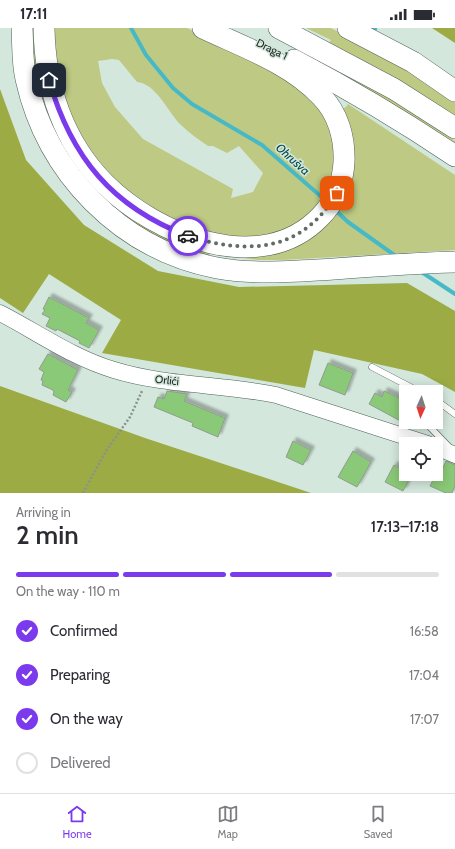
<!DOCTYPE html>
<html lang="en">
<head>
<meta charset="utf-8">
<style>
	:root { --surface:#fff; --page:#f7f7f7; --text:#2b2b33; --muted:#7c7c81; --line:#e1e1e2; --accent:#7c3aed }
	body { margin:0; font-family:Cabin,sans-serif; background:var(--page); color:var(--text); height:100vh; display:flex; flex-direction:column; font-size:15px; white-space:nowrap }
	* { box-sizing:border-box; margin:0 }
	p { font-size:13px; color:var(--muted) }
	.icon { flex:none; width:22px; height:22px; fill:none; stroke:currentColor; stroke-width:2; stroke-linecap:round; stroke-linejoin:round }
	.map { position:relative; height:465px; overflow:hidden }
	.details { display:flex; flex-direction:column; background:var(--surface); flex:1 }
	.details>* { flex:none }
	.needle { width:26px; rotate:183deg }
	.buttons { position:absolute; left:399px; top:357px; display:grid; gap:8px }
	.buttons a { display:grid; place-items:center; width:44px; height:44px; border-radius:0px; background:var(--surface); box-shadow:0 2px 10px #0003; font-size:20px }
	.pin { position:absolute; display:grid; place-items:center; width:34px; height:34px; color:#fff; margin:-17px; border-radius:8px; box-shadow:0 2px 6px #0006 }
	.courier { position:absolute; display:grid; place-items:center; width:40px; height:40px; margin:-20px; border:3px solid #7c3aed; border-radius:50%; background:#fff; color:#222; box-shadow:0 1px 5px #0007 }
	.headline em { font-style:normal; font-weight:600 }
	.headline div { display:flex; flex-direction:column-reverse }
	.headline { display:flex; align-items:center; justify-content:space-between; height:68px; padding:0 16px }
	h1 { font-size:26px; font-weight:600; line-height:30px }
	.bar { display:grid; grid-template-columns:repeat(4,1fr); gap:6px 4px; align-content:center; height:48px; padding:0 16px }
	.bar i { height:5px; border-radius:3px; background:var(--line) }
	.bar .selected { background:var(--accent) }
	.bar p { grid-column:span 4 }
	ol { padding:0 16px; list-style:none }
	li { display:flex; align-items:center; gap:12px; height:44px }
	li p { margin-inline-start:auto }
	li .icon { padding:4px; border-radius:50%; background:var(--accent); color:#fff; stroke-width:4 }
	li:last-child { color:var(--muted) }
	li i { width:22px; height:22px; border:2px solid var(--line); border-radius:50% }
	.status { display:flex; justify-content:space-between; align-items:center; height:28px; padding:0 20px; background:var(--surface); direction:ltr }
	.status svg { height:11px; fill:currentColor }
	.tab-bar { display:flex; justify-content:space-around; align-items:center; height:56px; border-top:1px solid var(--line); background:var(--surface); font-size:11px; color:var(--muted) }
	.tab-bar a { display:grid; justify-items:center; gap:2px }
	.tab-bar .selected { color:var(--accent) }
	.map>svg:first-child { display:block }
	.green { fill:#beca83; fill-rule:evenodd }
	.forest { fill:#9cab44 }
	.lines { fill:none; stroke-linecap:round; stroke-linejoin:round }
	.stream { stroke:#47b9c6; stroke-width:4 }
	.building { fill:#8ac977; stroke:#909c8d; filter:url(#shadow) }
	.service-casing { stroke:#506158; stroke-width:7 }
	.tertiary-casing { stroke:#506158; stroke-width:17 }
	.trunk-casing { stroke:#506158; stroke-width:22 }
	.path { stroke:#86948c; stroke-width:2.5; stroke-dasharray:2 2; stroke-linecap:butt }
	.service { stroke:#fff; stroke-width:6 }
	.tertiary { stroke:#fff; stroke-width:16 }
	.trunk { stroke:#fff; stroke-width:21 }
	.done { stroke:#616c66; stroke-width:4; stroke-dasharray:0 7.2 }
	.route { stroke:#7c3aed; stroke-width:5 }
	.labels { text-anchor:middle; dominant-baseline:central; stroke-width:3; stroke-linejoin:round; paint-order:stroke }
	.street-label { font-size:11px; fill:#232a26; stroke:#d3e7dc }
	.water-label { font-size:12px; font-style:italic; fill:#00474e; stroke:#d3e7dc }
</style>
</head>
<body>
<div class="status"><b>17:11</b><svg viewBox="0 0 49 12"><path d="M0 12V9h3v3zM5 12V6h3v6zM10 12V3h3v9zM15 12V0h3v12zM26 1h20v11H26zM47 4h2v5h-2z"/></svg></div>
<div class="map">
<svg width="455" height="465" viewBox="0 0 455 465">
	<defs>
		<filter id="shadow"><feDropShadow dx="3.5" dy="-3.5" stdDeviation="1" flood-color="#0004"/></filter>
	</defs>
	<rect width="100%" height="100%" fill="#d3e7dc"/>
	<g class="green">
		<path d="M32 0H35L71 126 210 223 209 228C191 223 171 218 155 208 93 172 47 115 34 42 32 28 32 14 32 0Z"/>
		<path d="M55 0H187L250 30 302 61 325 89 346 79 348 76 455 147V222L282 232H258L217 227 220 207C206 203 190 200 176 194 102 159 50 83 55 0ZM112 31 119 32 137 54C156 55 169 86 181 97 189 105 199 112 208 118H213L227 125 239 118 263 145 253 164 231 170 233 161 143 111 115 79 102 55 98 33Z"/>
		<path d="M306 0H331L408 41 455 74V91L328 16 331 12Z"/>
		<path d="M314 28 397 75 455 113V117L312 31Z"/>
	</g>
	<g class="forest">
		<path d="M432 0H455V15Z"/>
		<path d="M0 61 26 132 84 197 158 243 239 259 407 255 455 283V364L422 346 314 322 305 360 102 325 121 292 49 246 23 285 0 270Z"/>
		<path d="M0 358 145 410 311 465H0Z"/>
	</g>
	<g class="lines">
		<g class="stream">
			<path d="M131 0 146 27 173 60 192 76 262 117 325 172"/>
			<path d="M373 0 375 1"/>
			<path d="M334 181 348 194 397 229"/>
			<path d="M420 243 455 266"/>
		</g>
	</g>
	<g class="building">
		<path d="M49 269 89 290 86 295 99 302 89 320 79 315 80 313 57 301 56 303 46 298 50 290 42 286 45 282 43 281Z"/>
		<path d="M48 326 78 342 68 362 72 364 66 374 53 367 54 364 53 362 42 357 43 353 41 352 44 344 39 341Z"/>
		<path d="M328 335 353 345 345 367 319 357Z"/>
		<path d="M167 363 187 366 184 373 225 390 218 409 192 398 193 395 154 379 158 369 164 371Z"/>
		<path d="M384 363 406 373V396L369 376 375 365 382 369Z"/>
		<path d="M293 413 311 422 303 437 286 429Z"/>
		<path d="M353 423 371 434 357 459 338 449Z"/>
		<path d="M446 433 455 437V457L452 465H446L430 458 436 446H440Z"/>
		<path d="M394 437 406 443V446H412L403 463 385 454Z"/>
	</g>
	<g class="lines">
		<g class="service-casing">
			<g id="service">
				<path d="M372 339 420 364"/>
				<path d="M436 372 455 386"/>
				<path d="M430 399 450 420"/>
			</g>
		</g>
		<g class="tertiary-casing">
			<g id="tertiary">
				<path d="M0 285C37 304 73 330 114 342 166 358 223 356 276 367L428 416"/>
				<path d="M436 419 455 427"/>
			</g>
		</g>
		<g class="trunk-casing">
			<g id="trunk">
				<path d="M22 0C23 17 22 35 26 51 47 145 120 221 217 240 255 247 296 243 334 241 374 238 415 235 455 234"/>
				<path d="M44 0C45 58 63 114 105 156 156 207 261 250 320 189 335 174 343 155 344 134 345 110 338 85 321 68 290 35 243 19 203 0"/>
				<path d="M279 0 394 61 455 100"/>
				<path d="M348 0 413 34 455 63"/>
				<path d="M294 32C349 61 403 93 455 128"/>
			</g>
		</g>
		<path class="path" d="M83 465 106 423 130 389 142 363"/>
		<use href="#service" class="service"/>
		<use href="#tertiary" class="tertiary"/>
		<use href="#trunk" class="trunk"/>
	</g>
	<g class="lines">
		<path class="done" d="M188 208C249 227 302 224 337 165"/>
		<path class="route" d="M49 52C71 129 112 179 188 208"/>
	</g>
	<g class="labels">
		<g class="street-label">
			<text transform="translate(272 21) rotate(26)">Draga 1</text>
			<text transform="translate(167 352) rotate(6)">Orlići</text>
		</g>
		<g class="water-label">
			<text transform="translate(293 131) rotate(42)">Ohrušva</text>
		</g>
	</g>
</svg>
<div class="buttons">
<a><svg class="needle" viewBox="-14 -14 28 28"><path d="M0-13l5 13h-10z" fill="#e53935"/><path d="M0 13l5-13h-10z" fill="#7c7c81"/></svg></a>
<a><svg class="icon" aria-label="locate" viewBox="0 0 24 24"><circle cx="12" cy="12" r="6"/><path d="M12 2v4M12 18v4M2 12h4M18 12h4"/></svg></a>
</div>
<div class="pin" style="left:337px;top:165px;background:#ea580c"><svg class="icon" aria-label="bag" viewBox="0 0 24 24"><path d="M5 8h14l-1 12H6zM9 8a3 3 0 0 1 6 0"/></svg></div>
<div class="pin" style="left:49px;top:52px;background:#1f2937"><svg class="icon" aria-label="home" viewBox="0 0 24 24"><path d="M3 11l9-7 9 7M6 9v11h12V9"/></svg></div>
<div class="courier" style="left:188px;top:208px"><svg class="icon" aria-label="car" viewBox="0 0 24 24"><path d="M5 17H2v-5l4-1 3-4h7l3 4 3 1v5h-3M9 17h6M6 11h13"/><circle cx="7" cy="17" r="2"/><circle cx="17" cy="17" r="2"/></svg></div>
</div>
<section class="details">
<div class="headline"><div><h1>2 min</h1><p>Arriving in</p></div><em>17:13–17:18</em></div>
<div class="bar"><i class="selected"></i><i class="selected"></i><i class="selected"></i><i></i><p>On the way · 110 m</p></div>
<ol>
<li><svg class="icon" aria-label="check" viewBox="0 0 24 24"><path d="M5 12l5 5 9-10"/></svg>Confirmed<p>16:58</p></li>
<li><svg class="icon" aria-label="check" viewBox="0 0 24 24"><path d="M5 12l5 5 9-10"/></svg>Preparing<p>17:04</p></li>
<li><svg class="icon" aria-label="check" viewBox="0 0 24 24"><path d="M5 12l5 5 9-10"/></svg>On the way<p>17:07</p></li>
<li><i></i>Delivered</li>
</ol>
</section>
<nav class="tab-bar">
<a class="selected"><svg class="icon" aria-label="home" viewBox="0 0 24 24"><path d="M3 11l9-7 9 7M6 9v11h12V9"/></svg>Home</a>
<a><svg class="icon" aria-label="map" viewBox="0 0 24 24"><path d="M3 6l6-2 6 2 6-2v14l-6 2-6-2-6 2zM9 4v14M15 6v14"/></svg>Map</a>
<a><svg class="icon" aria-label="saved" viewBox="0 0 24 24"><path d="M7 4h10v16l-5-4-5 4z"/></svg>Saved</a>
</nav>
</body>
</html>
